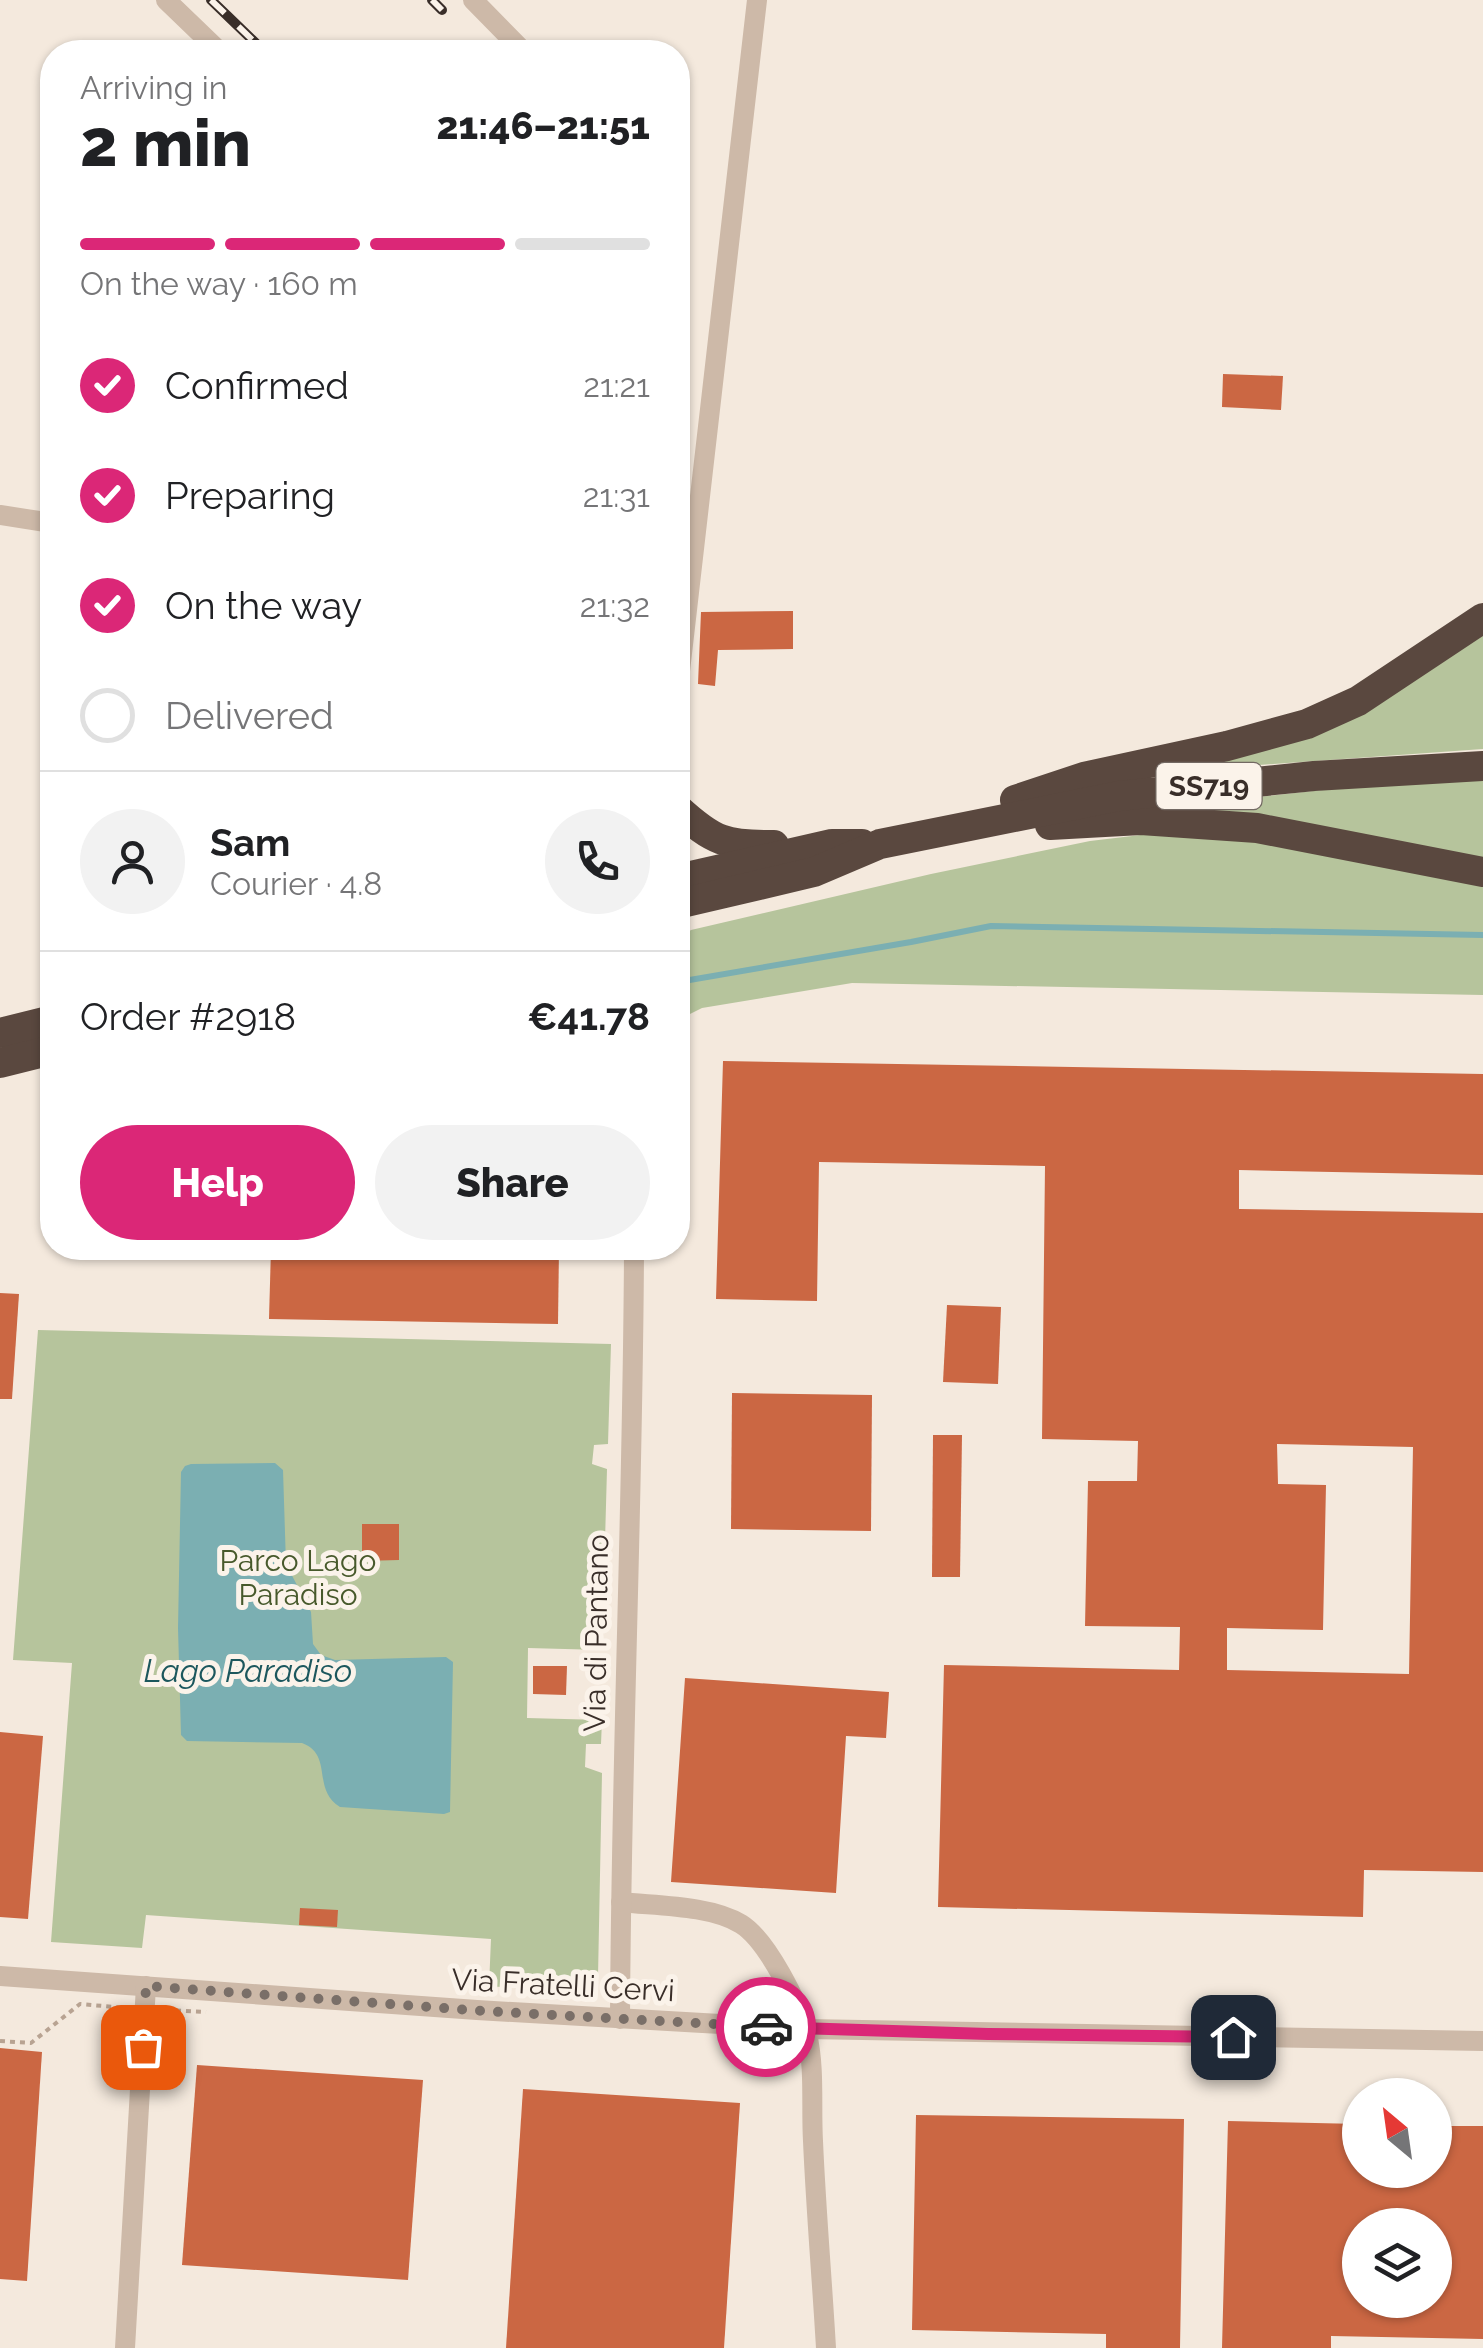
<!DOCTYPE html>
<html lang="en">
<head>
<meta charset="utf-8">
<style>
	:root { --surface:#fff; --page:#f2f2f2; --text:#202124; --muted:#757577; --line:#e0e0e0; --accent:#db2777 }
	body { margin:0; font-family:Raleway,sans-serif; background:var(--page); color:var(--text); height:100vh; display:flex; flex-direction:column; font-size:38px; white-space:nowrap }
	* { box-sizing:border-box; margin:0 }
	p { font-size:32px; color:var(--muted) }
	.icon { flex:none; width:55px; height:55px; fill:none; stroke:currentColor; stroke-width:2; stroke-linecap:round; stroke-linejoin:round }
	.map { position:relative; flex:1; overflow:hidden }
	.side { position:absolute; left:40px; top:40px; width:650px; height:1220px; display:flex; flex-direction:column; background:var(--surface); border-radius:40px; box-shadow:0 2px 8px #0004 }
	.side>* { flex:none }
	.needle { width:65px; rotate:331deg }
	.fabs { position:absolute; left:1342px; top:2078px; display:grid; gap:20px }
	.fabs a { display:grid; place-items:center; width:110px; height:110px; border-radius:50%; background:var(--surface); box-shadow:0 2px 8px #0004; font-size:50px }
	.pin { position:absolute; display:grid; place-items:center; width:85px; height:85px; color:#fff; margin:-42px; border-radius:20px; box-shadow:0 5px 15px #0006 }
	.courier { position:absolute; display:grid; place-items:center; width:100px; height:100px; margin:-50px; border:8px solid #db2777; border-radius:50%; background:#fff; color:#222; box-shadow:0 2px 12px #0007 }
	.overview em { font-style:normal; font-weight:800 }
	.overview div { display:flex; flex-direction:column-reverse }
	.overview { display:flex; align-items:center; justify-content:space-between; height:170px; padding:0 40px }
	h1 { font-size:65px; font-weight:800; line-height:75px }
	.bar { display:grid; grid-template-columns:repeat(4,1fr); gap:15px 10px; align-content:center; height:120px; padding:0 40px }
	.bar i { height:12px; border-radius:8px; background:var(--line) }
	.bar .current { background:var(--accent) }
	.bar p { grid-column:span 4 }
	.line { display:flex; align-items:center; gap:25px; padding:0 40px; border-top:2px solid var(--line) }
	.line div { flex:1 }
	.round { display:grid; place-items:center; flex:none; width:105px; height:105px; border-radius:52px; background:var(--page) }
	ol { padding:0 40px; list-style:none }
	li { display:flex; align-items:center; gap:30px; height:110px }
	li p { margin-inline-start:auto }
	li .icon { padding:10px; border-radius:50%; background:var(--accent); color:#fff; stroke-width:4 }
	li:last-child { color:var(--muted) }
	li i { width:55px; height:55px; border:5px solid var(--line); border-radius:50% }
	.action { display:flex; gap:20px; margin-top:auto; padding:20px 40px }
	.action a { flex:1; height:115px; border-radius:60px; background:var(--accent); color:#fff; font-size:40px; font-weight:800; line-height:115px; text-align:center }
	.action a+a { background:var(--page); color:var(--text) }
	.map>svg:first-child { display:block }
	.green { fill:#b6c49c }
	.water { fill:#7bafb2 }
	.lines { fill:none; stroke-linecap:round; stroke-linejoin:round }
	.stream { stroke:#7bafb2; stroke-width:6 }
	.building { fill:#cb6743; fill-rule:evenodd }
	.path { stroke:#b8a392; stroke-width:4; stroke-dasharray:5 5; stroke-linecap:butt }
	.minor { stroke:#cdb9a8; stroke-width:20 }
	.highway { stroke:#5a483f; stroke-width:30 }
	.rail-casing { stroke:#392e29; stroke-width:10 }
	.rail { stroke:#fbf3ea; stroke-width:6; stroke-dasharray:19; stroke-linecap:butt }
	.done { stroke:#7a6f68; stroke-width:10; stroke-dasharray:0 18 }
	.route { stroke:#db2777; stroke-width:12 }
	.labels { text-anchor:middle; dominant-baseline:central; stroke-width:10; stroke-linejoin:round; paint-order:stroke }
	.shield { fill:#fbf3ea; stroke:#736963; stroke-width:2.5 }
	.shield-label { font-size:28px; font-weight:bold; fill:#392e29 }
	.park-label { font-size:30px; fill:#47592b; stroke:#fbf3ea }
	.street-label { font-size:30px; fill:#392e29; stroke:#fbf3ea }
	.water-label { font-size:32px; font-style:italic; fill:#1c575d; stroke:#fbf3ea }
</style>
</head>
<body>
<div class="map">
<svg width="1483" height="2348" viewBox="0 0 1483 2348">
	<rect width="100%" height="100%" fill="#f4e9dd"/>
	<g class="green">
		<path d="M1483 629V749L1259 765 1127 780 1183 764Z"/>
		<path d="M1483 780V862L1147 809 1331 789Z"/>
		<path d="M1166 832H1203L1483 881V995L852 983 702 1008 678 1020V939L691 930 931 874 1090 841Z"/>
		<path d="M38 1330 611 1344 608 1444 594 1445 592 1464 607 1469 602 1650 528 1648 527 1718 602 1720 601 1744H586L585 1767 602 1773 598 1977 592 1986 575 1993 489 1986 491 1939 146 1915 142 1948 51 1942 72 1663 13 1660Z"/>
	</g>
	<path class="water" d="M275 1463 283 1470 286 1564 311 1612 313 1644 321 1655 335 1660 446 1657 453 1662 450 1812 444 1814 340 1807C311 1789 334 1755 302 1743L187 1741 181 1735 178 1628 181 1472 185 1466 191 1464Z"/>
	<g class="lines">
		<path class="stream" d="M678 982 911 942 991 926 1483 935"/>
	</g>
	<g class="building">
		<path d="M1223 374 1283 376 1281 410 1222 407Z"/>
		<path d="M793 611V649L718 650 715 686 698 684 701 612Z"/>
		<path d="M723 1061 1483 1074V1175L1239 1170V1209L1483 1213V1872L1364 1870 1363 1917 938 1907 944 1665 1179 1670 1180 1627 1085 1626 1088 1481H1137L1138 1441 1042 1439 1045 1166 819 1162 817 1301 716 1299ZM1277 1444 1413 1447 1409 1674 1227 1670V1628L1323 1630 1326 1485 1278 1484Z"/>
		<path d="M271 1248H559L558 1324 269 1319Z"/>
		<path d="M0 1293 19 1294 12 1399H0Z"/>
		<path d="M947 1305 1001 1307 998 1384 943 1382Z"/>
		<path d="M732 1393 872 1395 871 1531 731 1529Z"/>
		<path d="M933 1435H962L960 1577H932Z"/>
		<path d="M362 1524H399V1560L362 1561Z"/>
		<path d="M533 1666H567L566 1695 533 1694Z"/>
		<path d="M685 1678 889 1692 886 1738 846 1736 836 1893 671 1882Z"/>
		<path d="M0 1732 43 1736 28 1919 0 1917Z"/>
		<path d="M300 1908 338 1910 337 1927 299 1925Z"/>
		<path d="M0 2048 42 2052 27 2281 0 2279Z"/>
		<path d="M197 2065 423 2080 408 2280 182 2265Z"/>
		<path d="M523 2089 740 2103 724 2348H506Z"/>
		<path d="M916 2115 1184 2119 1180 2348H1106V2334L912 2330Z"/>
		<path d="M1228 2121 1360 2124V2170H1435V2126H1483V2339L1331 2336V2348H1222ZM1360 2225H1435V2300H1360Z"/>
	</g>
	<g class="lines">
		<g class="path">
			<path d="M166 2010 206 2012"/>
			<path d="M0 2041 31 2043 80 2004 126 2008"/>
		</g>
		<g class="minor">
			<path d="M166 0 220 52"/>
			<path d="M473 0 524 52"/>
			<path d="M473 52H501"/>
			<path d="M678 395V419"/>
			<path d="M0 515 52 523"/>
			<path d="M678 688 757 0"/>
			<path d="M621 1902C656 1906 710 1905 741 1924 767 1940 799 2004 807 2034 815 2068 811 2107 813 2141 816 2210 822 2279 826 2348"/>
			<path d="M0 1976 477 2010 806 2029 1483 2041"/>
			<path d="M620 2019C621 1762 633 1505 634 1248"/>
			<path d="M125 2348 146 1986"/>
		</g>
		<g class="highway">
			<path d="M1015 800 1084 777 1227 746 1307 724 1358 701 1483 618"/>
			<path d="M678 809C713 841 726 846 774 845"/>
			<path d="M1050 825 1141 820 1257 828 1483 872"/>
			<path d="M678 879 832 844H862"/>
			<path d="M678 904 814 872 880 844 1119 796 1314 776 1483 766"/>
			<path d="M0 1033 52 1020"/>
			<path d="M0 1063 52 1050"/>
		</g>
		<g class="rail-casing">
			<g id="rail">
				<path d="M211 0 265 52"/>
				<path d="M432 0 442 10"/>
			</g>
		</g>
		<use href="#rail" class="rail"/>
	</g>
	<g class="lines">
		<path class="done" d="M143 2047 146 1986 483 2011 766 2027"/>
		<path class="route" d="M766 2027 988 2034 1233 2037"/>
	</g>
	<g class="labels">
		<rect class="shield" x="1156.5" y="763" width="105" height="46" rx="8"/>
		<g class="shield-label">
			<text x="1209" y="786">SS719</text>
		</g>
		<g class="park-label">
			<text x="298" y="1560">Parco Lago<tspan x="298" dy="34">Paradiso</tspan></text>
		</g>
		<g class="street-label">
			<text transform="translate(596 1633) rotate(-89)">Via di Pantano</text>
			<text transform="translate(563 1985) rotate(3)">Via Fratelli Cervi</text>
		</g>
		<g class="water-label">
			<text x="248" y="1670">Lago Paradiso</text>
		</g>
	</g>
</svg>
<div class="fabs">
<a><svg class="needle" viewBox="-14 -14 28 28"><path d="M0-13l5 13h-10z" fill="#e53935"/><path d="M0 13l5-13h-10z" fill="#757577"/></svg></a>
<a><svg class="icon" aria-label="layers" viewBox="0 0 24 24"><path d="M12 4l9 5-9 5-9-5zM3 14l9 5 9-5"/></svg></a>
</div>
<div class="pin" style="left:143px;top:2047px;background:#ea580c"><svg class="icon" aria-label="bag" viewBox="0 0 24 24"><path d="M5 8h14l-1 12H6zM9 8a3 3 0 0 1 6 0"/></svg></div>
<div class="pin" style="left:1233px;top:2037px;background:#1f2937"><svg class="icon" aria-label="home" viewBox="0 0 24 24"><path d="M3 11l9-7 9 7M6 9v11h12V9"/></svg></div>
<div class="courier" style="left:766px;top:2027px"><svg class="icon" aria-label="car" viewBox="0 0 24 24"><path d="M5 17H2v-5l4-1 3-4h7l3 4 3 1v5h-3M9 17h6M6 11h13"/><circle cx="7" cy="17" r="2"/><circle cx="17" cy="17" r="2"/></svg></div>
<section class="side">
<div class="overview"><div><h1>2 min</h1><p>Arriving in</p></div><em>21:46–21:51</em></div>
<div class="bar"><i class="current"></i><i class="current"></i><i class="current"></i><i></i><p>On the way · 160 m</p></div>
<ol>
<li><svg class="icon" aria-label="check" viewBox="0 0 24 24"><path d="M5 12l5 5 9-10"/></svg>Confirmed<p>21:21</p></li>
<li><svg class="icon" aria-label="check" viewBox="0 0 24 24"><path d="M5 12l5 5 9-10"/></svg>Preparing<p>21:31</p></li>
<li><svg class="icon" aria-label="check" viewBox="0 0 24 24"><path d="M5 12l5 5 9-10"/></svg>On the way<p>21:32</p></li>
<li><i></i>Delivered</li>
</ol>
<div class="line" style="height:180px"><a class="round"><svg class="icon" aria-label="person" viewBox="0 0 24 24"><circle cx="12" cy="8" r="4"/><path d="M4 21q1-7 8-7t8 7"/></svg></a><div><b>Sam</b><p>Courier · 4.8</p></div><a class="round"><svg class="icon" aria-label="phone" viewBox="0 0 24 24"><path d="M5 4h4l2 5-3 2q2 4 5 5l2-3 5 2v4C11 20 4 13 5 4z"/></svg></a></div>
<div class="line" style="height:130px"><div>Order #2918</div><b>€41.78</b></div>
<div class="action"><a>Help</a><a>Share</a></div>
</section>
</div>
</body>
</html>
